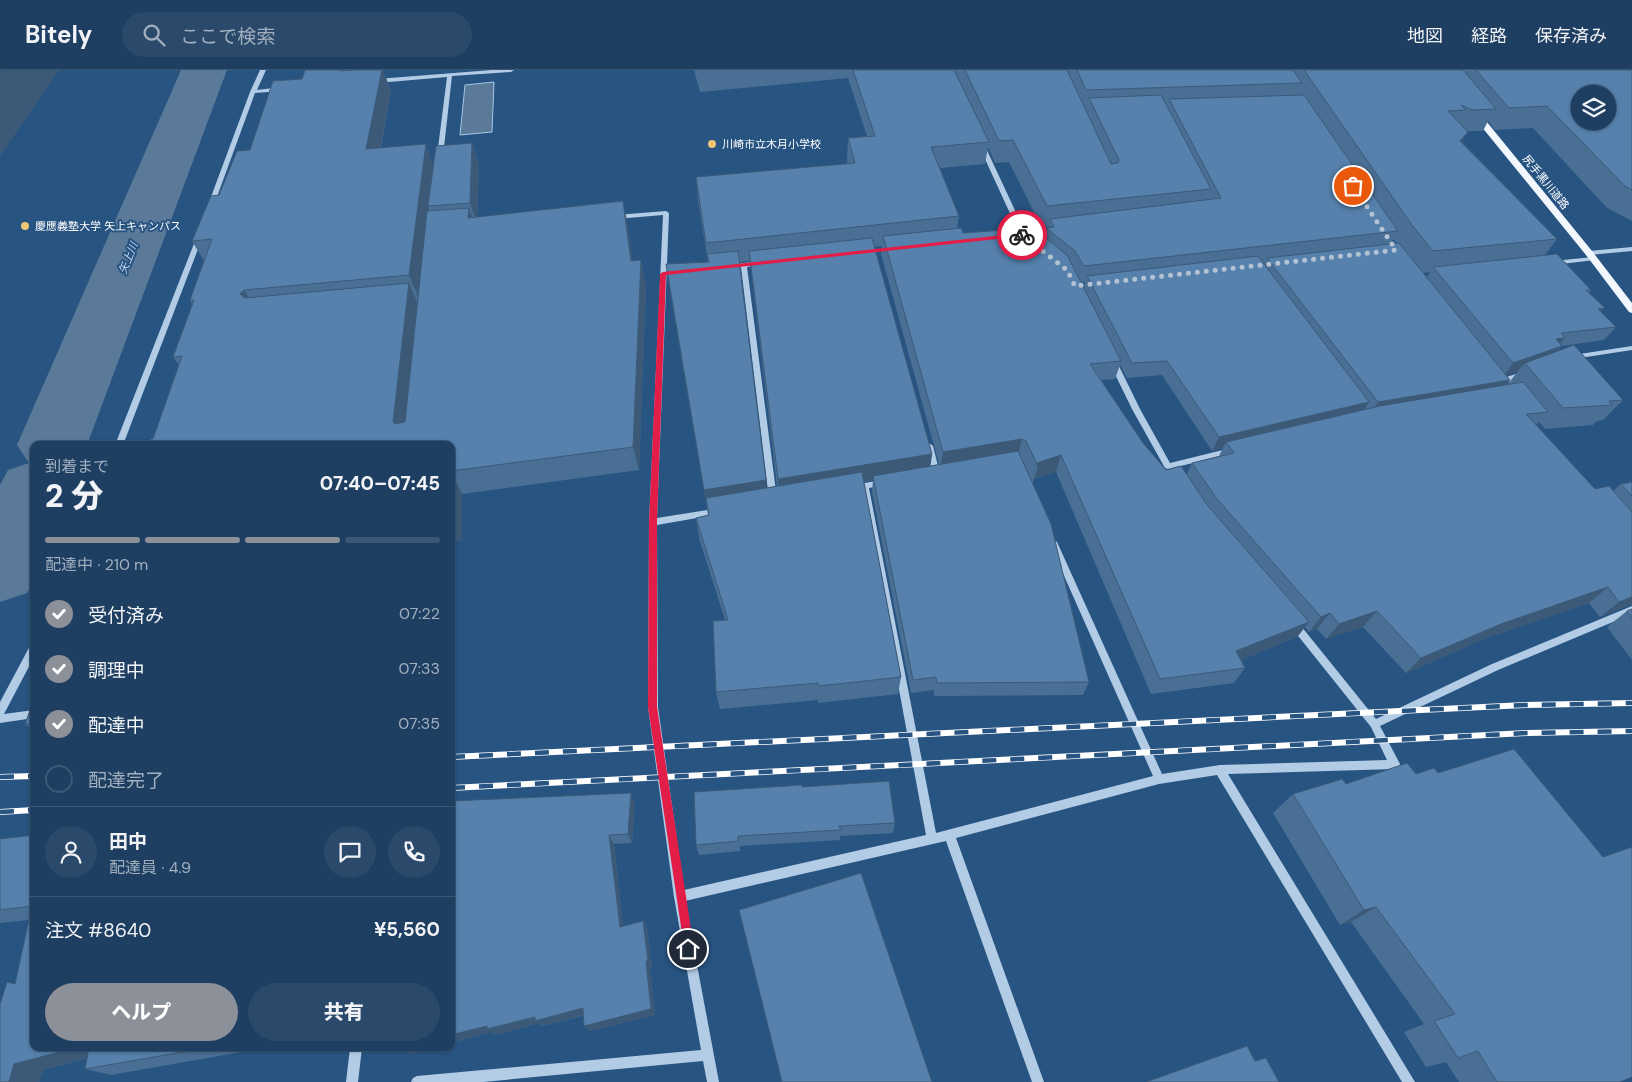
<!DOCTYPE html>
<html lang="ja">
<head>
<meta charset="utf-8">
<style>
	:root { --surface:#1e3f62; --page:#2b4a6b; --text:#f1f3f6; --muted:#a1afbe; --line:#3c5877; --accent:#8c9099 }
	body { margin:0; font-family:"DM Sans","Noto Sans JP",sans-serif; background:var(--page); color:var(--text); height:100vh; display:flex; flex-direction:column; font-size:19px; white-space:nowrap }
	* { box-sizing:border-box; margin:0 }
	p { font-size:16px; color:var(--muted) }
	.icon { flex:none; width:28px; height:28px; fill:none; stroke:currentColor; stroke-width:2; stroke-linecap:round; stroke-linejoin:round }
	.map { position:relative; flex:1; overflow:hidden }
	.side { position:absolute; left:30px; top:371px; width:425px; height:610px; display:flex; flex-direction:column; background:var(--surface); border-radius:10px; box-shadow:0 1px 4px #0004,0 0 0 1px var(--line) }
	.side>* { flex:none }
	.buttons { position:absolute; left:1571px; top:15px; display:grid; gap:10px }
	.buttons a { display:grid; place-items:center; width:45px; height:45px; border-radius:50%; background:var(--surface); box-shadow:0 1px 4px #0004,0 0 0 1px var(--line); font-size:25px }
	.pin { position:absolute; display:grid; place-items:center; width:42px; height:42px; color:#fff; margin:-21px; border:2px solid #fff; border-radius:50%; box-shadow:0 1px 5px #0007 }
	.courier { position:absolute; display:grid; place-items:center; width:50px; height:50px; margin:-25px; border:4px solid #e11d48; border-radius:50%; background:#fff; color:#222; box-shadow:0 1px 6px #0007 }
	.summary em { font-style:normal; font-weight:800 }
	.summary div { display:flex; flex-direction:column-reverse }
	.summary { display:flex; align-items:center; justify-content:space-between; height:85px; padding:0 15px }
	h1 { font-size:32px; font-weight:800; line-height:38px }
	.bar { display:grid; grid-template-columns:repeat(4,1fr); gap:8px 5px; align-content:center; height:60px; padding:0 15px }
	.bar i { height:6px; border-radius:4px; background:var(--line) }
	.bar .active { background:var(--accent) }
	.bar p { grid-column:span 4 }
	.line { display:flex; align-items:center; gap:12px; padding:0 15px; border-top:1px solid var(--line) }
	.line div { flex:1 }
	.round { display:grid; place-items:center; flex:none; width:52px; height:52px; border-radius:26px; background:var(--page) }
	ol { padding:0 15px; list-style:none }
	li { display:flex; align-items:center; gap:15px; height:55px }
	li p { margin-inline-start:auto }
	li .icon { padding:5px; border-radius:50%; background:var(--accent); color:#fff; stroke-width:4 }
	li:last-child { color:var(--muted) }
	li i { width:28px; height:28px; border:2px solid var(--line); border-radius:50% }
	.primary-button { display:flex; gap:10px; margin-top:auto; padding:10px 15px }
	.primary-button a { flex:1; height:58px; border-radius:30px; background:var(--accent); color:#fff; font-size:20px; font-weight:800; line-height:58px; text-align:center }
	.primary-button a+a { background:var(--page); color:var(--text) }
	header { display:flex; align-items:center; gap:30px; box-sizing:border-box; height:70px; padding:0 25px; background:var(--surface); border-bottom:1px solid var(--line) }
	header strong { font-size:24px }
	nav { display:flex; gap:28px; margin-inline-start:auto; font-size:18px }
	.search { width:350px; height:45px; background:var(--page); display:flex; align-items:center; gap:12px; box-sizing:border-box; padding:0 18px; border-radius:28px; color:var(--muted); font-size:19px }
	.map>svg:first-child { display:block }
	.water { fill:#5b7998; stroke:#a6c7e7 }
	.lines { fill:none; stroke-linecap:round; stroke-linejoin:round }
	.river { fill:#5b7998; fill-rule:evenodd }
	.minor { fill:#b2cce6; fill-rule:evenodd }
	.major { fill:#f2f7fd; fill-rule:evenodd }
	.rail-casing { stroke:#fff; stroke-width:6 }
	.rail { stroke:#285482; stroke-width:4.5; stroke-dasharray:14; stroke-linecap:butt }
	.wall { fill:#496f94; fill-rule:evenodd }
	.shaded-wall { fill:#3c5a78 }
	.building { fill:#5581ac; stroke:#3c5a78; fill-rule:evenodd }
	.route { fill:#e11d48 }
	.done { stroke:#b4c3d3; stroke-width:5; stroke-dasharray:0 9 }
	.poi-dot { fill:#eec678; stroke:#285482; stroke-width:2 }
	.labels { text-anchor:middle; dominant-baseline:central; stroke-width:4; stroke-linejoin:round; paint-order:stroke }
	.far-poi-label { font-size:11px; fill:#fff; stroke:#285482; text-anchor:start }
	.far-street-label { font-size:11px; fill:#fff; stroke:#285482 }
	.far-water-label { font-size:11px; font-style:italic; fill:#bdd6ee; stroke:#285482 }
</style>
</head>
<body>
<header>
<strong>Bitely</strong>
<div class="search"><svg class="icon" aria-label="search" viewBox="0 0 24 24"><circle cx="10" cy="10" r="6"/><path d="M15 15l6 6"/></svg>ここで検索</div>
<nav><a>地図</a><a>経路</a><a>保存済み</a></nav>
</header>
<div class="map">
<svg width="1632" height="1012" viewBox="0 0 1632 1012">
	<rect width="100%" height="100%" fill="#285482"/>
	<path class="water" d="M494 12 492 62 460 65 465 15Z"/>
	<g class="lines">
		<path class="river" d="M181 0H227L87 375H34V510L27 523 0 532V415L8 400 29 393 17 375Z"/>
		<g class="minor">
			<path d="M260 0H266L257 20 281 17 284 19 281 21 255 23 214 135 209 136 208 135 250 22Z"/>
			<path d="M492 0H514L511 2 452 6 443 86 440 88 437 86 447 7 377 13 374 11 377 9Z"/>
			<path d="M980 75 985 76 1026 164 1029 168 1028 169H1024L1020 165 979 76Z"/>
			<path d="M666 141 669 143 657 448 720 438 724 441 720 444 657 455 658 637 684 820 926 765 862 420H850L849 418 850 416 853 415 882 410 886 413 885 415 869 418 936 763 1153 706 1049 472 1053 469 1057 472 1162 704 1220 695 1387 690 1371 657 1291 557 1289 554 1291 551 1294 550 1297 551 1376 649 1492 594 1632 536V544L1498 600 1380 656 1400 694 1399 697 1395 699 1228 704 1415 1012H1402L1217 705 1159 714 956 768 1044 1012H1032L946 771 685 831 719 1012H707L703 991 483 1012H411L413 1008 417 1006 701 980 674 827 648 637 649 452 663 145 616 149 613 147 616 145Z"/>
			<path d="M200 164 203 166 123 375H115L197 166Z"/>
			<path d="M1632 177V181L1589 185 1586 183 1589 181Z"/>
			<path d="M1593 187 1595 188V190L1553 195 1550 193 1553 191Z"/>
			<path d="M760 191 763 193 762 194 747 197 777 429 773 432 769 429 741 197 728 199 725 197 728 195Z"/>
			<path d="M1632 276V280L1573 289 1569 287 1573 285Z"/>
			<path d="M1110 290H1116L1117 292 1140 339 1170 393 1231 378 1234 379 1235 381 1234 383 1168 399 1165 398 1132 339 1109 292Z"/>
			<path d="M1525 301 1529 303 1528 305 1500 315 1496 312 1497 310Z"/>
			<path d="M929 373 933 376 940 404 936 407 932 404 925 376Z"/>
			<path d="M34 573V587L4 644 34 640V648L0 653V632L31 574Z"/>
			<path d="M350 978H362L358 1012H346Z"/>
		</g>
		<path class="major" d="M1472 41H1478L1592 181 1632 233V243L1629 242 1586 185 1472 45Z"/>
		<g class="rail-casing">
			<g id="rail">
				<path d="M451 687 1525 635 1632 633"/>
				<path d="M0 707 34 706"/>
				<path d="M451 718 1527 663 1632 661"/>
				<path d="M0 742 34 740"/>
			</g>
		</g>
		<use href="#rail" class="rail"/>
	</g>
	<g class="wall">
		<path d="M305 0H383L391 21 381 78 433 96 472 73 479 94 477 147 628 155 632 191 646 214 639 400 462 424V471L153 369 179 295 173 287 192 234 190 230 204 191 192 171 219 125 302 9Z"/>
		<path d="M694 0H1632V151L1607 138 1533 58 1495 60 1488 51 1483 61H1467L1462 72 1557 169 1545 185 1591 220 1589 223 1601 242 1616 257 1604 270 1562 276 1558 281 1623 330 1603 350 1597 351 1593 355 1545 359 1539 352 1536 355 1595 419 1613 421 1621 414 1632 412V534L1600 547 1589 533 1484 569 1406 603 1363 557 1326 569 1317 559 1309 562 1305 557 1297 567 1241 590 1245 598 1234 613 1151 624 1056 402 1034 409 1033 413 1021 388 1089 612 1083 625 934 626V620L911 623 872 421 873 410 864 412 901 607 898 624 818 633V630L720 639 716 622 725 550 699 468 696 448 708 445 669 214 708 192 698 130 696 107 848 94 847 90 848 68 867 66 848 8 700 22ZM988 77 995 93 1009 92 1042 158H1046L1044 167 963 163 957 158 959 146 940 98 985 94ZM1393 169 1396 173 1390 174ZM882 176 881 184 939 394 930 396 932 384 874 177ZM750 191 777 416 766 418 739 192ZM1430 202 1427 207 1423 203ZM1085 212 1084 218 1081 213ZM1120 295 1127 308 1162 305 1212 381 1223 378 1219 386 1192 393 1187 404 1166 400 1143 373 1101 310 1115 309ZM1518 301 1508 314H1506V305Z"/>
		<path d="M1632 539V590L1607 557 1627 541Z"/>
		<path d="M34 630V660L25 654Z"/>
		<path d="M1346 714 1620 1012H1459L1446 992 1426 997 1404 962 1424 954 1351 852 1340 855 1273 743 1293 724Z"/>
		<path d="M802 717 895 753 893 763 840 766V770L740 776V781L699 785 696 775Z"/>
		<path d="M635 733 632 773 614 774 623 856 643 851 647 859 652 898H650L655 945 590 961 584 956 583 946 542 956 539 953 495 965 492 962 451 973Z"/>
		<path d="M34 765V978H264L111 1005 85 999 87 988 43 1000 39 1012H0L15 914 29 850 0 853V769Z"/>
	</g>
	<g class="shaded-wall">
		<path d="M2 0H59L0 86V2Z"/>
		<path d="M382 0H383L391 21 376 102 366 79Z"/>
		<path d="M1468 62 1455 84 1460 71Z"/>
		<path d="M472 73 479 94 477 154 470 133Z"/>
		<path d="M426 74 434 98 428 136 429 139 419 229 409 205Z"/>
		<path d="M623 131 628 155 636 215 631 191Z"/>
		<path d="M469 138 477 162 468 148Z"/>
		<path d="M641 190 646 214 639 400 633 377Z"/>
		<path d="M409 213 419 237 405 375 393 352Z"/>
		<path d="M244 220 259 244 240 224Z"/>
		<path d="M1605 238 1594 252 1598 239Z"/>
		<path d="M1565 268 1557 278 1562 276 1551 289 1525 293 1518 301 1503 307 1513 293 1556 269Z"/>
		<path d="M1510 310 1501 321 1371 343 1378 332Z"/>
		<path d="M1369 332 1360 346 1226 372 1223 378 1212 381 1219 367Z"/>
		<path d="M1022 369 1018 386 940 399 943 382Z"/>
		<path d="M932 384 930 400 873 406V410L779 426 778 409Z"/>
		<path d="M1061 385 1056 402 1034 409 1038 396 1037 393Z"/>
		<path d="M451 401 462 424V471L451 472Z"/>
		<path d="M766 410 767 427 707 438 704 420Z"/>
		<path d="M1608 517 1589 533 1484 569 1406 603 1421 588 1501 554Z"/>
		<path d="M1632 527V534L1600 547 1619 532Z"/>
		<path d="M1377 541 1363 557 1326 569 1339 554Z"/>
		<path d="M1330 543 1317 559 1309 562 1321 547Z"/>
		<path d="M1309 552 1297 567 1226 596 1236 581Z"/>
		<path d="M631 723 635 733 632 773 628 764Z"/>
		<path d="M609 765 614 774 624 864 620 857Z"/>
		<path d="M1376 837 1351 852 1340 855 1364 840Z"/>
		<path d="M643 851 647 859 652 898H650L655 945 590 961 584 956 646 891Z"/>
		<path d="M583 938 589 944 542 956 539 953 495 965 492 962 451 973V965L487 956Z"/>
		<path d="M75 978H105L115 980 43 1000 39 1012H9L14 994Z"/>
		<path d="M406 978H435L411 984 400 979Z"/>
	</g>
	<g class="building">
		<path d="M305 0H341V1L356 0H382L366 79 426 74 409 205 244 220 240 224 245 228 409 213 393 352 395 354 405 352 427 141 469 138 468 148 623 131 631 191 641 190 633 377 451 401V405V375H148L150 369H153L182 286 173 287 194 230H190L212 169 192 171 211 126 219 125 237 81 250 80 273 11 302 9Z"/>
		<path d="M853 0H954L989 72 931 77 959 146 706 173 696 107 855 93 848 68 875 66Z"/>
		<path d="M965 0H1067L1111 94 1118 93 1119 90 1089 28 1161 25 1211 119 1047 136 1013 70 999 71Z"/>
		<path d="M1077 0H1293L1302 13 1086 20Z"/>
		<path d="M1304 0H1463L1496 39 1472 40 1461 35 1466 40 1448 41 1468 62 1460 71 1557 169 1433 181 1412 155Z"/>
		<path d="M1476 0H1632V120L1625 116 1547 36 1509 38ZM1580 24H1608V51H1580Z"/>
		<path d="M1304 25 1398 161 1084 196 1075 181 1046 158 1054 157 1050 149 1221 128 1169 29Z"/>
		<path d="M472 73 470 133 428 136 436 76Z"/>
		<path d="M961 158 963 163 1033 158 1067 185 1121 291 1090 294 1143 373 1166 400 1181 396 1208 436 1309 552 1236 581 1245 598 1160 609 1061 385 1037 393 1038 396 1026 371 1022 369 943 382 883 166Z"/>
		<path d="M872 168 932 384 778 409 749 181Z"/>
		<path d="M1399 173 1510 310 1378 332 1267 188Z"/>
		<path d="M738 181 766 410 704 420 666 194 709 192 707 184Z"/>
		<path d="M1557 184 1591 220H1586L1605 238 1598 239 1616 257 1561 263 1565 268 1556 269 1562 276 1513 293 1433 197Z"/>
		<path d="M1258 186 1369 332 1219 367 1167 291 1132 293 1087 206Z"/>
		<path d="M1574 275 1623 330 1609 331 1612 335 1563 338 1525 293Z"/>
		<path d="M1523 312 1548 342 1526 344 1595 419 1609 416 1632 442V527L1619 532 1608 517 1501 554 1421 588 1377 541 1339 554 1330 543 1321 547 1217 429 1192 393 1234 383 1226 372 1380 336Z"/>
		<path d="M1018 381 1051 454 1089 612 937 613 936 607 913 610 873 406Z"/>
		<path d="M862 402 901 607 819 616 818 613 716 622 713 551 728 550 696 448 709 445 706 428Z"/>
		<path d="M1632 412V426L1621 414Z"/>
		<path d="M1632 539V548L1627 541Z"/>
		<path d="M34 630V653L25 654Z"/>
		<path d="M1514 679 1603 787 1632 777V1007L1620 1012H1497L1478 981 1458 988 1434 951 1455 944 1376 837 1364 840 1293 724 1342 709 1346 714 1407 693 1416 704 1434 698 1438 703Z"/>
		<path d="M889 711 895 753 839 756 841 760 738 766V771L696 775 694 722 802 715V717Z"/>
		<path d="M631 723 628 764 609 765 620 857 643 851 648 891H646L651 939 584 956 583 938 535 951V947L487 959V956L451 965V731Z"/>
		<path d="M34 765V978H75L14 994 9 1012H0V934L7 912 15 914 32 836 0 840V769Z"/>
		<path d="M861 803 932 1012H782L739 840Z"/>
		<path d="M1247 976 1255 991 1266 988 1279 1012H1146Z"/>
		<path d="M89 978H206L85 999Z"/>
	</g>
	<path class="route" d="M1022 163 1024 166 666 205 657 452V637L694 879 692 883 688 885 685 883 648 637 649 452 660 204 663 202Z"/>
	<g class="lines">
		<path class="done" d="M1022 165 1067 200 1075 216 1396 180 1353 116"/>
	</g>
	<g class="poi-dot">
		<circle cx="712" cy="74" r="5"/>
		<circle cx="25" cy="156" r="5"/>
	</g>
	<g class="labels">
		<g class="far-poi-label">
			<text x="722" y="74">川崎市立木月小学校</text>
			<text x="35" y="156">慶應義塾大学 矢上キャンパス</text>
		</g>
		<g class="far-street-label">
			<text transform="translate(1546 112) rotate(51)">尻手黒川道路</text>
		</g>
		<g class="far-water-label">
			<text transform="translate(128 188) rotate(-68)">矢上川</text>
		</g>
	</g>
</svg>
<div class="buttons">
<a><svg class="icon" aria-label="layers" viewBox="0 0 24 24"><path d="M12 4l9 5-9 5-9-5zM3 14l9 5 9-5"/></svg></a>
</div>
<div class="pin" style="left:1353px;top:116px;background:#ea580c"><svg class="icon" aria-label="bag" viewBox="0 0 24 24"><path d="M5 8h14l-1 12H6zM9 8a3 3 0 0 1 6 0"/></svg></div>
<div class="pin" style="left:688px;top:879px;background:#1f2937"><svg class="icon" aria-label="home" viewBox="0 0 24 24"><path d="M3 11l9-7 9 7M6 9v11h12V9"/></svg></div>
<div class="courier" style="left:1022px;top:165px"><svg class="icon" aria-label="bike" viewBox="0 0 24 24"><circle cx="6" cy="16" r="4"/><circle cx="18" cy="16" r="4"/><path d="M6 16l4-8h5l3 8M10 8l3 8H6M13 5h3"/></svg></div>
<section class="side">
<div class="summary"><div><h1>2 分</h1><p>到着まで</p></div><em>07:40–07:45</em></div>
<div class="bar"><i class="active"></i><i class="active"></i><i class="active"></i><i></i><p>配達中 · 210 m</p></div>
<ol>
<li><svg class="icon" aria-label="check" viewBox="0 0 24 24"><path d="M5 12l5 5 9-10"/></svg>受付済み<p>07:22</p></li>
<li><svg class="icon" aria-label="check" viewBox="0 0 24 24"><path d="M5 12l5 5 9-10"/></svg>調理中<p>07:33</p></li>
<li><svg class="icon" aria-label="check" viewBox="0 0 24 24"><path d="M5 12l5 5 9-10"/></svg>配達中<p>07:35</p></li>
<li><i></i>配達完了</li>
</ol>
<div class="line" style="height:90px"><a class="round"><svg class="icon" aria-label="person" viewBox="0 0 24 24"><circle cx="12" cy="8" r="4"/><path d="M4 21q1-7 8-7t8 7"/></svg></a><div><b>田中</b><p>配達員 · 4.9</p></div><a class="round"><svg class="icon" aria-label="chat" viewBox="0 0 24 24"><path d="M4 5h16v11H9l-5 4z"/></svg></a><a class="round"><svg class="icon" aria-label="phone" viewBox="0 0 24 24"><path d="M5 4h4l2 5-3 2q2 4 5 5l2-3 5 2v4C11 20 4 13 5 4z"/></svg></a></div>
<div class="line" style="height:65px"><div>注文 #8640</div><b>¥5,560</b></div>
<div class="primary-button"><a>ヘルプ</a><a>共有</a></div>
</section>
</div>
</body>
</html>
